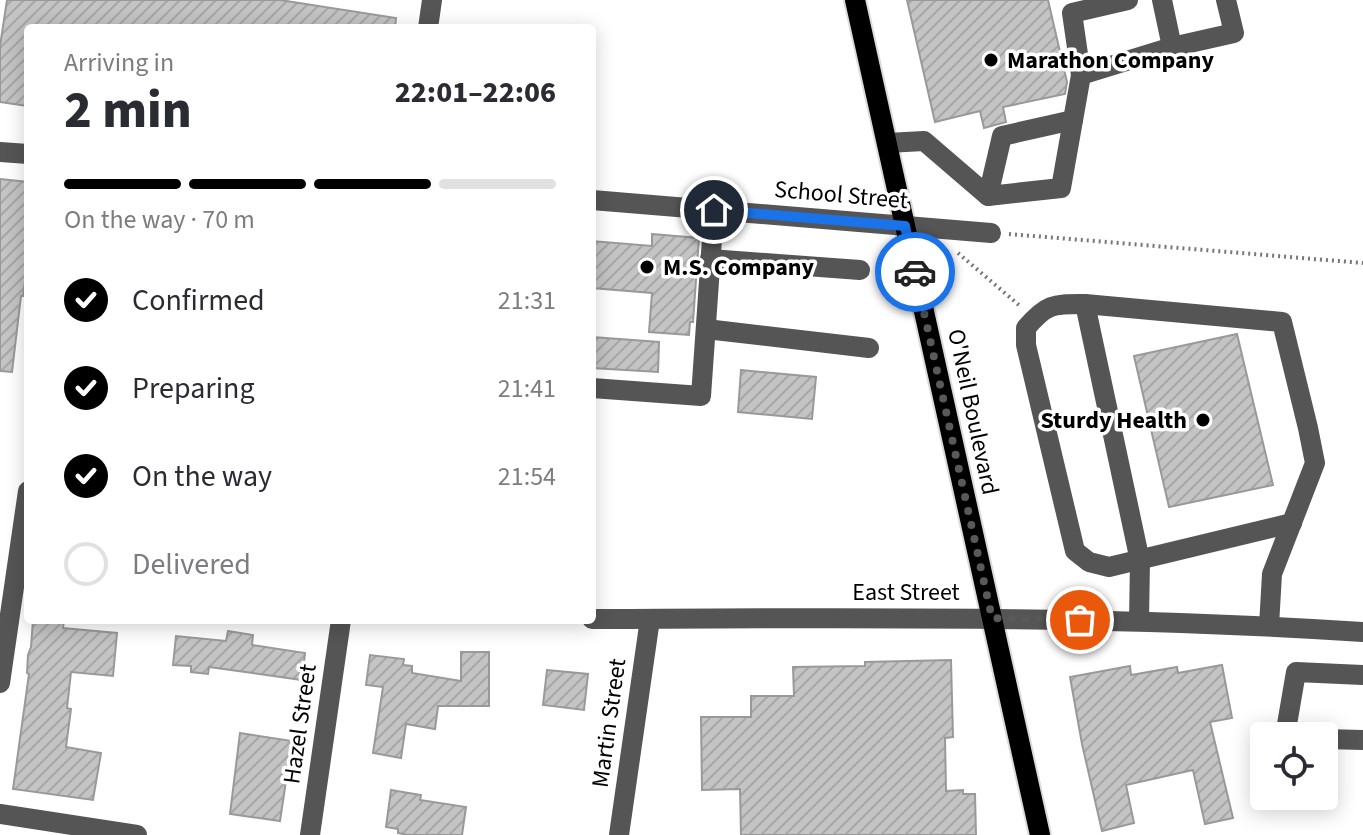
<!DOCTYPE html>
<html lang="en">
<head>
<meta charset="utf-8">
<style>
	:root { --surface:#fff; --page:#f7f7f7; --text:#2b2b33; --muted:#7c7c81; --line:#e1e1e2; --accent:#000 }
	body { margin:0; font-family:"Source Sans 3",sans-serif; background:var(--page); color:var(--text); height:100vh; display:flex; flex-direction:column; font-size:30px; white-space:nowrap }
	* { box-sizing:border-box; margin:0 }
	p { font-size:26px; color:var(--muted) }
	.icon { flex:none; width:44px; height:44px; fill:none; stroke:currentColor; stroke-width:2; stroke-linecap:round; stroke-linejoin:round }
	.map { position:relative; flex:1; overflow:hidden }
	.drawer { position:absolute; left:24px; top:24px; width:572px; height:600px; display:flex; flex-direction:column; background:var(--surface); border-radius:8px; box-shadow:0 4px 20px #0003 }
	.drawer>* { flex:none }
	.tools { position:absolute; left:1250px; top:722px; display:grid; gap:16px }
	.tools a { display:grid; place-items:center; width:88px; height:88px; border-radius:8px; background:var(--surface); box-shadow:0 4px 20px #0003; font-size:40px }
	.pin { position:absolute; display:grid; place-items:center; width:68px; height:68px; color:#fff; margin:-34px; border:4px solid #fff; border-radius:50%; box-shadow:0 2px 8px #0007 }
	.courier { position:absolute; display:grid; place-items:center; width:80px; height:80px; margin:-40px; border:6px solid #1a73e8; border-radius:50%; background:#fff; color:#222; box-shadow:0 2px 10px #0007 }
	.head em { font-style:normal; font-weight:800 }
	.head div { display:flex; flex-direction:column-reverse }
	.head { display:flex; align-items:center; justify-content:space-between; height:136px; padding:0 40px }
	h1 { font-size:52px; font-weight:800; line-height:60px }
	.bar { display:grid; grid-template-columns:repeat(4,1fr); gap:12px 8px; align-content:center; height:96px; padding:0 40px }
	.bar i { height:10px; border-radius:6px; background:var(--line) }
	.bar .on { background:var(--accent) }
	.bar p { grid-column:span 4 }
	ol { padding:0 40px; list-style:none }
	li { display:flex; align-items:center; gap:24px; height:88px }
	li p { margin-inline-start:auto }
	li .icon { padding:8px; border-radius:50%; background:var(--accent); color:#fff; stroke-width:4 }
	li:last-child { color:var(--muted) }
	li i { width:44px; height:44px; border:4px solid var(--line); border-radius:50% }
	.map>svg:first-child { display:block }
	.building { fill:url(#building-hatch); stroke:#999; stroke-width:2 }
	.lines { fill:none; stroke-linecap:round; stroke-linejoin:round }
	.major-casing { stroke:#dbdbdb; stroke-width:24 }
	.path { stroke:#777; stroke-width:4; stroke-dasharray:2 4; stroke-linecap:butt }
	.minor { stroke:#555; stroke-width:20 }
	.major { stroke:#000; stroke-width:20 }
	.done { stroke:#595959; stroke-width:8; stroke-dasharray:0 14.4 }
	.route { stroke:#1a73e8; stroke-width:10 }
	.poi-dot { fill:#000; stroke:#fff; stroke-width:3 }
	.labels { text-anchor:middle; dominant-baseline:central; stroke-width:7; stroke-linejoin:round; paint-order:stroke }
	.poi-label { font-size:24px; font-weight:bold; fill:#000; stroke:#fff; text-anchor:start }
	.street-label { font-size:24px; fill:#000; stroke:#fff }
</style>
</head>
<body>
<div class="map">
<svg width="1363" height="835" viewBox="0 0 1363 835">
	<defs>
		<pattern id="building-hatch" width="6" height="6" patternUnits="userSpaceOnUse" patternTransform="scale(2)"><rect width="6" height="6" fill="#c4c4c4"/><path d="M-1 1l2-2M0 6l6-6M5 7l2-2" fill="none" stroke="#a7a7a7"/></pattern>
	</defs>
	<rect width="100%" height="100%" fill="#fff"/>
	<g class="building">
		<path d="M7 0H280L396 18 395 28H28V106L0 102V46Z"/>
		<path d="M907 0H1048L1067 82 1065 94 1003 107 1006 122 984 128 980 111 935 122Z"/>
		<path d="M0 179 28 182V260L23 296H21L12 372 0 371Z"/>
		<path d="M652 234 699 238 693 322H690L689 335 649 332 652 293 592 288V241L652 246Z"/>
		<path d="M1237 334 1273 485 1169 507 1134 356Z"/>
		<path d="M592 337 659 342 658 372 592 368Z"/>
		<path d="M741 370 816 377 812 419 738 412Z"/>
		<path d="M33 620H64L63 628 117 633 113 676 71 672 67 708 71 709 66 747 101 753 93 800 13 789 29 674 27 673 28 655 31 647Z"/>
		<path d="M228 631 253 635 252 645 305 653 302 680 209 667 208 674 191 672V666L173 665 176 636 226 641Z"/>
		<path d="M461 652H489V706H438L435 729 406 724 401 758 373 753 383 687 366 685 370 655 404 659 403 665 412 666V673L461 681Z"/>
		<path d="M951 660 953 737 945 738 946 791 963 790V794H975L976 835H741L740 789 702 790 701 717H751V696H794L793 667 865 666V662Z"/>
		<path d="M1222 665 1232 718 1210 722 1233 818 1205 824 1193 770 1126 785 1134 823 1102 831 1082 744 1070 677 1130 666 1131 675 1177 667 1178 673Z"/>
		<path d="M547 670 588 674 584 710 543 705Z"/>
		<path d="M240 733 292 741 280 821 230 814Z"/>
		<path d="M391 790 421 795 420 800 466 807 462 835H408L398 833V829L386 827Z"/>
	</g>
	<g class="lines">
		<g class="major-casing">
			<path id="major" d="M855 0 1040 835"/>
		</g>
		<g class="path">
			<path d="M1009 234 1363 263"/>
			<path d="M958 253 1020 306"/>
		</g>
		<g class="minor">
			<path d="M428 28 432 0"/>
			<path d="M1172 47 1234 33 1226 0"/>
			<path d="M1081 75 1072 13 1128 0"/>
			<path d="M887 143 924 141 988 196 1061 188 1081 75 1172 47 1162 0"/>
			<path d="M0 152 28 154"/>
			<path d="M988 196 1002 136 1073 120"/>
			<path d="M592 200 991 233"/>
			<path d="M710 259 860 270"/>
			<path d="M1085 304C1054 304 1047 303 1026 328V345L1075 551 1089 562 1109 567 1292 523"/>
			<path d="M706 329 869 348"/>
			<path d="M592 388 701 396 714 210"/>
			<path d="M592 619C849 618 1106 615 1363 632"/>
			<path d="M1139 621 1140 561 1085 304 1282 322 1308 428 1315 463 1272 574 1269 626"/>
			<path d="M0 683 28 491"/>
			<path d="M1285 736 1296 672 1363 675"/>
			<path d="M1324 739 1363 740"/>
			<path d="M0 814 137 835"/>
			<path d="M310 835 341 620"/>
			<path d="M619 835 650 619"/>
		</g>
		<use href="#major" class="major"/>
	</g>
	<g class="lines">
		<path class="done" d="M915 272 992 618 1080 620"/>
		<path class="route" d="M714 210 905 226 915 272"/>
	</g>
	<g class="poi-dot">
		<circle cx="991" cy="60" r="8"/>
		<circle cx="647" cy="267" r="8"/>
		<circle cx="1203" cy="420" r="8"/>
	</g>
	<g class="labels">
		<g class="poi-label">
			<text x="1007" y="60">Marathon Company</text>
			<text x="663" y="267">M.S. Company</text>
			<text x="1187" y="420" text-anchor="end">Sturdy Health</text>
		</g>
		<g class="street-label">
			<text transform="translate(841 195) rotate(5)">School Street</text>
			<text transform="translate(973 412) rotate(78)">O'Neil Boulevard</text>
			<text x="906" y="592">East Street</text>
			<text transform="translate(609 723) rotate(-82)">Martin Street</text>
			<text transform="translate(300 724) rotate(-82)">Hazel Street</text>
		</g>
	</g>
</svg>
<div class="tools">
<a><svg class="icon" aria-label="locate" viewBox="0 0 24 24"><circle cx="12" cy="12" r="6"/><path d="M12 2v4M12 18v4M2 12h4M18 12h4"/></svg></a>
</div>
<div class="pin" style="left:1080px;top:620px;background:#ea580c"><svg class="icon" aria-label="bag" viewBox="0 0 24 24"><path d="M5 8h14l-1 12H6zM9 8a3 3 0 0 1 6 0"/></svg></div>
<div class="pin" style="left:714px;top:210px;background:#1f2937"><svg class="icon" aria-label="home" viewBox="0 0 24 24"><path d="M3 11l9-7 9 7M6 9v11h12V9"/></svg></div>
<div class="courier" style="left:915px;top:272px"><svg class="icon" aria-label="car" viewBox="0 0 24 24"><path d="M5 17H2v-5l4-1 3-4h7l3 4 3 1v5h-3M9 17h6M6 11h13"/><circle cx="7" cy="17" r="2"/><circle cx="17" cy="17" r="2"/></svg></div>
<section class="drawer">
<div class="head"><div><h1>2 min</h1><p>Arriving in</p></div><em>22:01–22:06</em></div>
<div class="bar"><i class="on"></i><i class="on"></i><i class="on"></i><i></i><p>On the way · 70 m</p></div>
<ol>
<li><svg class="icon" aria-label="check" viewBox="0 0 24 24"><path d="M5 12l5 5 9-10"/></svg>Confirmed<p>21:31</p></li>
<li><svg class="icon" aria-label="check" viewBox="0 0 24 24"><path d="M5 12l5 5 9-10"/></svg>Preparing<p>21:41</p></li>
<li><svg class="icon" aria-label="check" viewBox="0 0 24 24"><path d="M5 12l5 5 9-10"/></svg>On the way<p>21:54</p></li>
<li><i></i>Delivered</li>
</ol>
</section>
</div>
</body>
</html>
